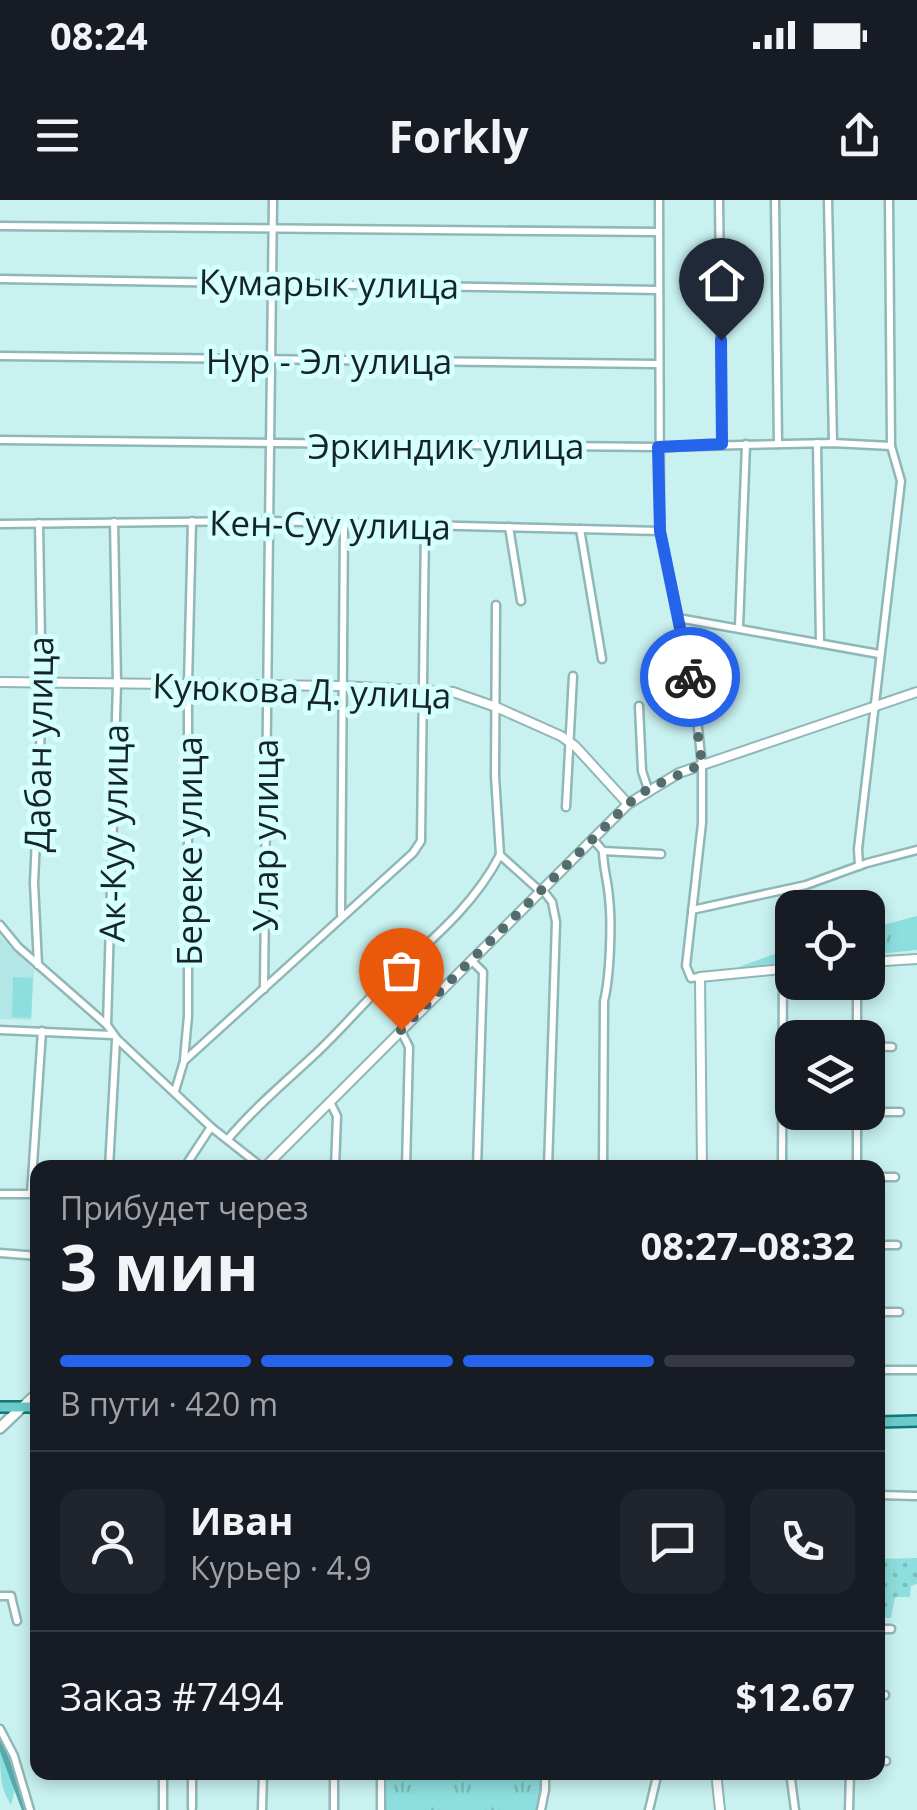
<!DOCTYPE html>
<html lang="ru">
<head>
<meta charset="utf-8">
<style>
	:root { --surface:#171b24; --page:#20242c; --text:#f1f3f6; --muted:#9ea1a6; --line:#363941; --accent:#2563eb }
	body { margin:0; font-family:"Open Sans",sans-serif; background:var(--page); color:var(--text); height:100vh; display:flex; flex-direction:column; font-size:38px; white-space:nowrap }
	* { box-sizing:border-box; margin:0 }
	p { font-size:32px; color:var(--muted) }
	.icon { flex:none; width:55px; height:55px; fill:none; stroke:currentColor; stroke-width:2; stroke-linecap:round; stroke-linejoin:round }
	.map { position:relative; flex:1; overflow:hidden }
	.details { position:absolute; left:30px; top:960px; width:855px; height:620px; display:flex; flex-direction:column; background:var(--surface); border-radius:20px; box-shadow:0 5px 15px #0003 }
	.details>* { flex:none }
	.tools { position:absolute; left:775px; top:690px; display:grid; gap:20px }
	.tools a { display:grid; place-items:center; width:110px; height:110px; border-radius:20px; background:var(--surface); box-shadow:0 5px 15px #0003; font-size:50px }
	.pin { position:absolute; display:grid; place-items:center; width:85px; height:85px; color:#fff; margin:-102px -42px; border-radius:50% 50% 50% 0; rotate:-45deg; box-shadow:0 0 10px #0007 }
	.pin .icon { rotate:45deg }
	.courier { position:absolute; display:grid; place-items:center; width:100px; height:100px; margin:-50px; border:8px solid #2563eb; border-radius:50%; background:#fff; color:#222; box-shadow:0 2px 12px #0007 }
	.summary em { font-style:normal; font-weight:700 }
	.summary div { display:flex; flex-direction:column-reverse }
	.summary { display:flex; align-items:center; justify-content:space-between; height:170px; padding:0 30px }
	h1 { font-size:65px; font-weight:700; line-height:75px }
	.bar { display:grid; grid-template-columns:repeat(4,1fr); gap:15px 10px; align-content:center; height:120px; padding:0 30px }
	.bar i { height:12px; border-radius:8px; background:var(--line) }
	.bar .active { background:var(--accent) }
	.bar p { grid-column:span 4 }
	.line { display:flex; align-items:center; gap:25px; padding:0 30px; border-top:2px solid var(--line) }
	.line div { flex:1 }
	.round { display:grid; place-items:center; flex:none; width:105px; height:105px; border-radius:20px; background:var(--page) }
	.status { display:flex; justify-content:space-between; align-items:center; height:70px; padding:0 50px; background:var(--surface); direction:ltr }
	.status svg { height:28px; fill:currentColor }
	header { display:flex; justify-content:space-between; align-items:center; height:130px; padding:0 30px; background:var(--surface); font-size:45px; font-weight:700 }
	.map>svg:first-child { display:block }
	.built { fill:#b3e6e6 }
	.grass { fill:url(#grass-tufts) }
	.park { fill:url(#park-dots) }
	.pitch { fill:#8ddede }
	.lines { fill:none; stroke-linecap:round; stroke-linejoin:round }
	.canal { stroke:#56a9a9; stroke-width:6 }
	.minor-casing { stroke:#90b7b7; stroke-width:11 }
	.tertiary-casing { stroke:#90b7b7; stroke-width:12 }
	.secondary-casing { stroke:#90b7b7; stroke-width:14 }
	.primary-casing { stroke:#0f7979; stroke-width:14 }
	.minor { stroke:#fff; stroke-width:6 }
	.tertiary { stroke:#fff; stroke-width:8 }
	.secondary { stroke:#fff; stroke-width:9 }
	.primary { stroke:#6dcaca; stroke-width:9 }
	.done { stroke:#546c6c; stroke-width:10; stroke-dasharray:0 18 }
	.route { stroke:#2563eb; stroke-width:12 }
	.labels { text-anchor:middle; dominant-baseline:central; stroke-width:10; stroke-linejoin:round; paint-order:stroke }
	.street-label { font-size:35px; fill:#152525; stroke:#d5fefe }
</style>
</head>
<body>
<div class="status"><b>08:24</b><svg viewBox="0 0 49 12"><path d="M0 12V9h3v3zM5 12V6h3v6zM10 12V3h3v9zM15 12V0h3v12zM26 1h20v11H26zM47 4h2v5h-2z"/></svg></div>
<header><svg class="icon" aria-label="menu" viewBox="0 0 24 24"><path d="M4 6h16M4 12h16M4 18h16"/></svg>Forkly<svg class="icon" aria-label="share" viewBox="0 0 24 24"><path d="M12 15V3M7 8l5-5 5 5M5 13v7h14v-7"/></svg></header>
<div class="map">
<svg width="917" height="1610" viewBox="0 0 917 1610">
	<defs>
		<pattern id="grass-tufts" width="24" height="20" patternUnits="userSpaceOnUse" patternTransform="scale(2.5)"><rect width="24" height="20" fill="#8ddede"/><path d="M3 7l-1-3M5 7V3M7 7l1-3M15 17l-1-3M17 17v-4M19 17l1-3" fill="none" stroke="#79bebe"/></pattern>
		<pattern id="park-dots" width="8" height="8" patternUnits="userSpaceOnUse" patternTransform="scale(2.5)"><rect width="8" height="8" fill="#8ddede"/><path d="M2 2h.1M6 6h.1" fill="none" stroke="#79bebe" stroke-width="1.8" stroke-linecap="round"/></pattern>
	</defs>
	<rect width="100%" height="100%" fill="#c8f1f0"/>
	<path class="built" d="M0 737 34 770 31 820 0 819Z"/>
	<g class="grass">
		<path d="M917 716V750L868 755V729Z"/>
		<path d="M792 738V762L739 767 780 752 779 741Z"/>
		<path d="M0 1551 15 1588 11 1605C0 1588 0 1571 0 1551Z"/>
		<path d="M387 1573H540V1605L537 1610H386Z"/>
	</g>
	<path class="park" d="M917 1358V1384L911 1386 910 1397H895L891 1418H883L878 1359Z"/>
	<path class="pitch" d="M13 777 33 778 31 818 12 817Z"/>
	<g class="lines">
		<path class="canal" d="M0 1543 25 1610"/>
		<g class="minor-casing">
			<g id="minor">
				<path d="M659 0 660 331 694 491 702 565V623L686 766 691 778 700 777"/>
				<path d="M719 0 722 245"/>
				<path d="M775 0 778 244"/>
				<path d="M828 0 833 243"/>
				<path d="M0 26 659 32"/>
				<path d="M0 79 659 90"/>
				<path d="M0 156 658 164"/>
				<path d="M0 240 658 247 833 243 891 246"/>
				<path d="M817 243 820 443"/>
				<path d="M0 324 267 321 660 331"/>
				<path d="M509 327 521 401"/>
				<path d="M580 329 602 459"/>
				<path d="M496 405 495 576 500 655 540 691"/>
				<path d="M678 418 879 454"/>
				<path d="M739 427 746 244"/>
				<path d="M639 506 642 571 648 589"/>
				<path d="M566 607 573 476"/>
				<path d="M593 639 603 651C603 668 608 681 609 698 612 723 610 777 604 801L603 968"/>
				<path d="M603 651 661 654"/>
				<path d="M859 666 858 649 901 281 891 246 889 0"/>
				<path d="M542 689 552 702 556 722 548 968"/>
				<path d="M692 710 806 685 867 663 917 650"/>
				<path d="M341 714 344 323"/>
				<path d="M0 725 18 747 107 825 117 839 211 927 263 968"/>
				<path d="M472 761 483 772 477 968"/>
				<path d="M38 765 34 683 42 502 39 323"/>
				<path d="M857 782V838"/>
				<path d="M264 789C265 526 271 263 273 0"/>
				<path d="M107 825 117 483 114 322"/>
				<path d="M0 830 112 835"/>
				<path d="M401 831 409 847 406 968"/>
				<path d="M868 846 892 847"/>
				<path d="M184 859 188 816V484L192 321"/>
				<path d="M175 891 184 861 413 653 421 641 425 326"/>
				<path d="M330 902 337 916 335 968"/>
				<path d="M857 912V968"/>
				<path d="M868 912H900"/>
				<path d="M228 939C253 909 283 884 311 858 338 834 361 805 387 781 430 741 473 707 500 655"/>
				<path d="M109 968 116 840"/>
				<path d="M184 968 211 927"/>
				<path d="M782 968 783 769"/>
				<path d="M878 977H895"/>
				<path d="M0 994H38"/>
				<path d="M31 994 42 831"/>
				<path d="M878 1045H897"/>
				<path d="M0 1053 38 1056"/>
				<path d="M878 1112H899"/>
				<path d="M878 1170H917"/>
				<path d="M878 1295 917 1296"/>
				<path d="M0 1396H11L17 1421"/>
				<path d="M878 1429H891"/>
				<path d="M878 1495H885"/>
				<path d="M0 1529 14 1556 30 1610"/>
				<path d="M878 1561H886"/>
				<path d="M163 1572V1610"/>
				<path d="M790 1572 795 1610"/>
				<path d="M192 1608V1572"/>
				<path d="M262 1610 263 1572"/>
				<path d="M334 1610V1572"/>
				<path d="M381 1610V1572"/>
				<path d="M541 1610 545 1590V1572"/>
				<path d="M649 1610 658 1572"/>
				<path d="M849 1610 850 1572"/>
			</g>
		</g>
		<g class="tertiary-casing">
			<g id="tertiary">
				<path d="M0 482 341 486 453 492 496 507 561 536 575 546 628 604"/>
				<path d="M868 762 917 759"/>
				<path d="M264 968 628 604 679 573 917 492"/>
				<path d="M702 968 700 777 792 768"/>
				<path d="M22 1207 38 1192"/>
				<path d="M716 1572 720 1610"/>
			</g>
		</g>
		<g class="secondary-casing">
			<path id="secondary" d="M0 1228 22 1207"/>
		</g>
		<g class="primary-casing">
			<g id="primary">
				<path d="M0 1207H38"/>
				<path d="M878 1222 917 1221"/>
			</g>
		</g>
		<use href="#minor" class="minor"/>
		<use href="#tertiary" class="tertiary"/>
		<use href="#secondary" class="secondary"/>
		<use href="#primary" class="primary"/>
	</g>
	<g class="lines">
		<path class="done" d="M401 830 628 604 648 589 702 564 690 477"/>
		<path class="route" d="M690 477 660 331 658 247 722 244 721 140"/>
	</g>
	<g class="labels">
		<g class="street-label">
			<text transform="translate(329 83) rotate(1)">Кумарык улица</text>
			<text x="329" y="160">Нур - Эл улица</text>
			<text x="446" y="245">Эркиндик улица</text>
			<text transform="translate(330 324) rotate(1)">Кен-Суу улица</text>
			<text transform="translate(302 490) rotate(2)">Куюкова Д. улица</text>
			<text transform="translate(38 544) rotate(-89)">Дабан улица</text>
			<text transform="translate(113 633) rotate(-89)">Ак-Куу улица</text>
			<text transform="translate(264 635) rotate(-90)">Улар улица</text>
			<text transform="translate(188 651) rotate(-90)">Береке улица</text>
		</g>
	</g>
</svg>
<div class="tools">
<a><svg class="icon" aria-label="locate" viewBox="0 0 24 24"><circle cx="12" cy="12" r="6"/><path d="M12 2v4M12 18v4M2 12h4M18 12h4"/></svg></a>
<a><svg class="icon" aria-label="layers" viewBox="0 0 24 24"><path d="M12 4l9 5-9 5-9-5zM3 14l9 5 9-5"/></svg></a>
</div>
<div class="pin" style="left:401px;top:830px;background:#ea580c"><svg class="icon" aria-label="bag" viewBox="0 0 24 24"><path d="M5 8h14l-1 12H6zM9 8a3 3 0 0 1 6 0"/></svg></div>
<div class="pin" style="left:721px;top:140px;background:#1f2937"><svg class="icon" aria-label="home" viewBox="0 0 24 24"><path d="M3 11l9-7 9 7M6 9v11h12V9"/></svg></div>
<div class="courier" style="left:690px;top:477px"><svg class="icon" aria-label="bike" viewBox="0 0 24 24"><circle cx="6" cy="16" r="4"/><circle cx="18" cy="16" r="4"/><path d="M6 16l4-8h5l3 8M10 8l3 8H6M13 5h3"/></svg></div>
<section class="details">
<div class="summary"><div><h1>3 мин</h1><p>Прибудет через</p></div><em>08:27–08:32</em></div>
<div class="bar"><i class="active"></i><i class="active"></i><i class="active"></i><i></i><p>В пути · 420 m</p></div>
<div class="line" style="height:180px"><a class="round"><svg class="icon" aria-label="person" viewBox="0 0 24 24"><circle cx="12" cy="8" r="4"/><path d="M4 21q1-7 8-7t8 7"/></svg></a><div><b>Иван</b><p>Курьер · 4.9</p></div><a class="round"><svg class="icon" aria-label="chat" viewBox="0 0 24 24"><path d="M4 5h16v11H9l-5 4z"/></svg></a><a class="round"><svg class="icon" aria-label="phone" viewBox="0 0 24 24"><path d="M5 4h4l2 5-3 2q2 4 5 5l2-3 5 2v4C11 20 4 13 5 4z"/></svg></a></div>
<div class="line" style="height:130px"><div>Заказ #7494</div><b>$12.67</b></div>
</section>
</div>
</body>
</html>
